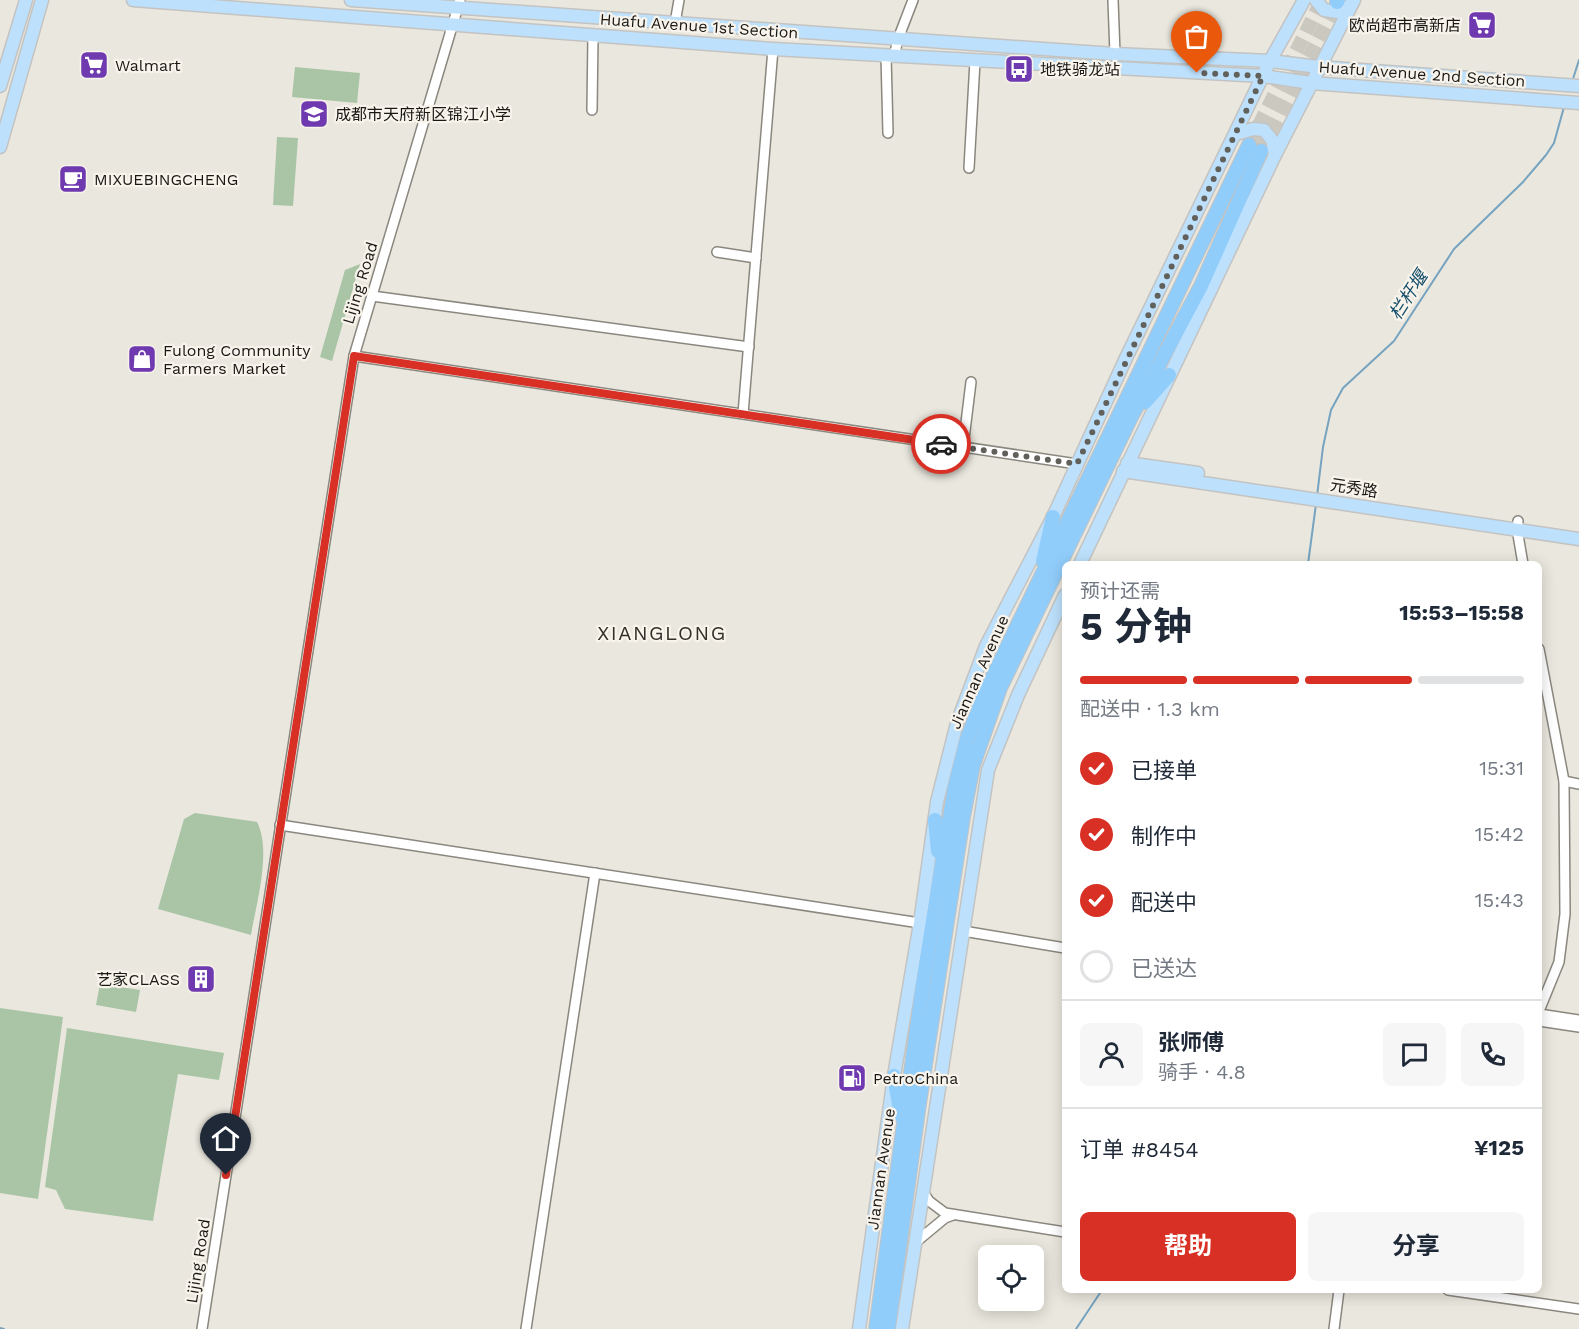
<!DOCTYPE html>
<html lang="zh">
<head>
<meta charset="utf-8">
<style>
	:root { --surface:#fff; --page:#f6f6f7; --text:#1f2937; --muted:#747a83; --line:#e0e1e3; --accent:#d93025 }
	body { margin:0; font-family:"Work Sans","Noto Sans SC",sans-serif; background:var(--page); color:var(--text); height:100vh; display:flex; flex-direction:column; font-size:22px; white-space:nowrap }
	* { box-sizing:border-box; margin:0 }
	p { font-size:20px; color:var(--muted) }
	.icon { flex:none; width:33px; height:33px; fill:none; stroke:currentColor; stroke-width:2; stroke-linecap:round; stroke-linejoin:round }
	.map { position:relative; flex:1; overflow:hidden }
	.drawer { position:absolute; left:1062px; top:561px; width:480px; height:732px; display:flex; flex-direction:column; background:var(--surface); border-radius:9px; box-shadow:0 3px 15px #0003 }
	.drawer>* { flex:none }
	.tools { position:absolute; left:978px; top:1245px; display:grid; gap:12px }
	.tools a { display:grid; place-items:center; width:66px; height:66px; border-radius:9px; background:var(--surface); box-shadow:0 3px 15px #0003; font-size:30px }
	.pin { position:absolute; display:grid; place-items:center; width:51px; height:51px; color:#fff; margin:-62px -26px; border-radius:50% 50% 50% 0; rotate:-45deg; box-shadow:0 0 6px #0007 }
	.pin .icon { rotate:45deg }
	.courier { position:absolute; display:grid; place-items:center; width:60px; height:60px; margin:-30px; border:4px solid #d93025; border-radius:50%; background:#fff; color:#222; box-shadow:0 2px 8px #0007 }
	.summary em { font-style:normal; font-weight:700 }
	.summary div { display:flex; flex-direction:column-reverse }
	.summary { display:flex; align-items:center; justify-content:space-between; height:102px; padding:0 18px }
	h1 { font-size:39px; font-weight:700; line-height:45px }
	.bar { display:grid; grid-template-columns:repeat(4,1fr); gap:9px 6px; align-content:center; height:72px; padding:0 18px }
	.bar i { height:8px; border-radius:4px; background:var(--line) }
	.bar .current { background:var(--accent) }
	.bar p { grid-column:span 4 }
	.line { display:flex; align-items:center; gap:15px; padding:0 18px; border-top:2px solid var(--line) }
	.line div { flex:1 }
	.round { display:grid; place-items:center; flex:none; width:63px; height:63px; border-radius:9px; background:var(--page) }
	ol { padding:0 18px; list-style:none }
	li { display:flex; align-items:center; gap:18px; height:66px }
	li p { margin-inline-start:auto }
	li .icon { padding:6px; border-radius:50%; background:var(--accent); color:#fff; stroke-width:4 }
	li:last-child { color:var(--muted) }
	li i { width:33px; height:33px; border:3px solid var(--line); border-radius:50% }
	.button { display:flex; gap:12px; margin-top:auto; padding:12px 18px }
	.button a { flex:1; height:69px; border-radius:9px; background:var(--accent); color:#fff; font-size:24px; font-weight:700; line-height:69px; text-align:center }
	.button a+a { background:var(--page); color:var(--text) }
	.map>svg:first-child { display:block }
	.green { fill:#a9c5a6 }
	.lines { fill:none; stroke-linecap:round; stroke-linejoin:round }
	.stream { stroke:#75a3c0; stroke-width:2 }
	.highway-tunnel { stroke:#cbc8c0; stroke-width:14; stroke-dasharray:14 7; stroke-linecap:butt }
	.minor-casing { stroke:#8a877f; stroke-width:12 }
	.major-casing { stroke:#c3c3c2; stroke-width:15 }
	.highway-casing { stroke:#c3c3c2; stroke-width:16 }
	.minor { stroke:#fff; stroke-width:9 }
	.major { stroke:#bde1fd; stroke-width:12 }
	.highway { stroke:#91cdfb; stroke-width:14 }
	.done { stroke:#62605b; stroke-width:6; stroke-dasharray:0 10.8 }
	.route { stroke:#d93025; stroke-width:8 }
	.labels { text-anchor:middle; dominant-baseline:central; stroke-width:4.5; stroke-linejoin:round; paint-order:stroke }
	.poi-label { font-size:16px; fill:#191815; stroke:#f8f4eb; text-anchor:start }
	.street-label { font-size:16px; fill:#191815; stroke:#f8f4eb }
	.water-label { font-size:18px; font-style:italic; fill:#134d6a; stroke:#f8f4eb }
	.quarter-label { font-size:20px; letter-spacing:1.5px; fill:#322f28; stroke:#f8f4eb }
</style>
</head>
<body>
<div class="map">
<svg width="1579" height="1329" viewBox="0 0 1579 1329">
	<rect width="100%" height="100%" fill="#eae7de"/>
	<g class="green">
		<path d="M295 67 360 73 357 103 292 97Z"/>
		<path d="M277 137 298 138 293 206 273 205Z"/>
		<path d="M360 264 332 361 320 357 345 270Z"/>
		<path d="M195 813 257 822C272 851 256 904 251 935L158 909 184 819Z"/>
		<path d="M100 984 140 990 136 1012 96 1005Z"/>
		<path d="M0 1008 63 1017 38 1199 0 1193Z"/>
		<path d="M67 1028 224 1053 219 1080 178 1074 153 1221 65 1209 56 1190 45 1187Z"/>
	</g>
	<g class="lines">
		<g class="stream">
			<path d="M1572 82 1579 60"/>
			<path d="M1317 496 1323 447 1331 410 1343 388 1394 341 1454 249 1523 182 1546 155 1554 143 1564 107"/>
			<path d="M1308 564 1316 504"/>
			<path d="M0 1328 4 1329"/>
			<path d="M1076 1329 1102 1290"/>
		</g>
		<g class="highway-tunnel">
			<path d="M1249 145 1322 0"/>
			<path d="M1261 151 1337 2"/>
		</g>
		<g class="minor-casing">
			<g id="minor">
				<path d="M1113 0 1115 54"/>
				<path d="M675 23 679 0"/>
				<path d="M886 56 888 133"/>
				<path d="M894 57 898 39 913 0"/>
				<path d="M592 110 593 35"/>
				<path d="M969 168 975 61"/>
				<path d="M717 252 756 258"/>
				<path d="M372 296 749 347"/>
				<path d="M354 356 1077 464"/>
				<path d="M743 414 773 49"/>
				<path d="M963 447 971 382"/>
				<path d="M1518 521 1517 529 1523 564"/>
				<path d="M1539 649 1564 781 1565 914 1559 962 1539 1011"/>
				<path d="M1564 781 1579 784"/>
				<path d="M280 825 920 923"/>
				<path d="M963 931 1065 948"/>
				<path d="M1539 1014 1579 1020"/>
				<path d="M1539 1021 1579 1027"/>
				<path d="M923 1192 929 1201 945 1213 1065 1232"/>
				<path d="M916 1242 945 1218 953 1215"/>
				<path d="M1448 1290 1579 1309"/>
				<path d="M202 1329 354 356 460 0"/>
				<path d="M526 1329 595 873"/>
				<path d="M1334 1329 1339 1290"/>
			</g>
		</g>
		<g class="major-casing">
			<g id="major">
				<path d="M133 0 773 49 1263 76 1311 83 1579 103"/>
				<path d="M351 0 1115 54 1270 61 1319 67 1579 86"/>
				<path d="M1316 0 1324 10 1338 12 1352 4"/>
				<path d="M0 86 26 0"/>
				<path d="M1236 134 1253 129 1264 130 1272 140 1275 155"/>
				<path d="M0 147 42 0"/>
				<path d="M1127 463 1198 473"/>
				<path d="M1123 471 1579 539"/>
				<path d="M1080 564 1275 155 1354 0"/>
				<path d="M859 1329 894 1076 920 923 937 802 957 723 986 646 1053 517 1126 358 1270 61 1304 0"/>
				<path d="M902 1329 988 770 1018 695 1065 595"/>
			</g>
		</g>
		<g class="highway-casing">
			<g id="highway">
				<path d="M1337 2 1338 0"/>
				<path d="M1145 402 1169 375"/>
				<path d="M1043 561 1053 517"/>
				<path d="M935 820 938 851"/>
				<path d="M894 1076 901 1116"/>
				<path d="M876 1329 923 984 943 858 955 787 967 739 985 693 1249 145"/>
				<path d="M888 1329 919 1104 963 817 973 765 1000 688 1130 419 1201 286 1261 151"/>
			</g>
		</g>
		<use href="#minor" class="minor"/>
		<use href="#major" class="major"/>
		<use href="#highway" class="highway"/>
	</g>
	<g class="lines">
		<path class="done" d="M941 444 1077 464 1263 76 1197 73"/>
		<path class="route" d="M226 1175 354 356 941 444"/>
	</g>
	<defs>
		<g id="supermarket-square" transform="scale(1.5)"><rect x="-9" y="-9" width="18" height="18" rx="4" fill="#6f39af" stroke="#f8f4eb"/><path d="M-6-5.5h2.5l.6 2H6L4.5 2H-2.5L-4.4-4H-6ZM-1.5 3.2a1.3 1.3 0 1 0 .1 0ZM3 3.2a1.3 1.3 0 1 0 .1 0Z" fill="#fff"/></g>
		<g id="bus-square" transform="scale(1.5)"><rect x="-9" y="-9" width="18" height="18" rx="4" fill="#6f39af" stroke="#f8f4eb"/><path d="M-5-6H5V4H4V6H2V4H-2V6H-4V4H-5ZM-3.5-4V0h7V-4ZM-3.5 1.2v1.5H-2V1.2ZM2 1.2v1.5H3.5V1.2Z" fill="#fff"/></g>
		<g id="school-square" transform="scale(1.5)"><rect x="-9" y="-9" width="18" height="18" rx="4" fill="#6f39af" stroke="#f8f4eb"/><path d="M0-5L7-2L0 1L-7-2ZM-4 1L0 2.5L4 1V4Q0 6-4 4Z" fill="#fff"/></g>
		<g id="cafe-square" transform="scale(1.5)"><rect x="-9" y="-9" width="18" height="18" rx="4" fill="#6f39af" stroke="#f8f4eb"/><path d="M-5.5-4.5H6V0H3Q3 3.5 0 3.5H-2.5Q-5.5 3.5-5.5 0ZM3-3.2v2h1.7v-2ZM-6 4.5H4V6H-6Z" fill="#fff"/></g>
		<g id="shop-square" transform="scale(1.5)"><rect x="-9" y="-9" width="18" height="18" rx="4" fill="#6f39af" stroke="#f8f4eb"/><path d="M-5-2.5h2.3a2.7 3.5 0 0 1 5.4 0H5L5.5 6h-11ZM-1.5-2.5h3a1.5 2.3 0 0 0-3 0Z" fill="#fff"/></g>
		<g id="building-square" transform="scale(1.5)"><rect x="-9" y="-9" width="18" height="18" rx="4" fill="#6f39af" stroke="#f8f4eb"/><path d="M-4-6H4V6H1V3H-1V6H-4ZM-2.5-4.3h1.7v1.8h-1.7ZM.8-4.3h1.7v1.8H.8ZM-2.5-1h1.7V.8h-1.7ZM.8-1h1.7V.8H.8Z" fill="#fff"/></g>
		<g id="fuel-square" transform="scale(1.5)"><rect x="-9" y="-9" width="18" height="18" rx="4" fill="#6f39af" stroke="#f8f4eb"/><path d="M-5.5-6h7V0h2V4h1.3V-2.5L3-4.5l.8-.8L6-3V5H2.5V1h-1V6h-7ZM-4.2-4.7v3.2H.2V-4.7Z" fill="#fff"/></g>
	</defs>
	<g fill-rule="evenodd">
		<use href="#supermarket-square" x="1482" y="25"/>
		<use href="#supermarket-square" x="94" y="65"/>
		<use href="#bus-square" x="1019" y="69"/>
		<use href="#school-square" x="314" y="114"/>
		<use href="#cafe-square" x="73" y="179"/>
		<use href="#shop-square" x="142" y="359"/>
		<use href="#building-square" x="201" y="979"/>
		<use href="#fuel-square" x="852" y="1078"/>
	</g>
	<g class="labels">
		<g class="poi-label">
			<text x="1461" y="25" text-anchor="end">欧尚超市高新店</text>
			<text x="115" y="65">Walmart</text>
			<text x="1040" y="69">地铁骑龙站</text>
			<text x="335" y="114">成都市天府新区锦江小学</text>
			<text x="94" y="179">MIXUEBINGCHENG</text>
			<text x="163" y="350">Fulong Community<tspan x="163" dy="18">Farmers Market</tspan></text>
			<text x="180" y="979" text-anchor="end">艺家CLASS</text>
			<text x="873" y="1078">PetroChina</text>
		</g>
		<g class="street-label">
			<text transform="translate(699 26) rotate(4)">Huafu Avenue 1st Section</text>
			<text transform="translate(1422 74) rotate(4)">Huafu Avenue 2nd Section</text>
			<text transform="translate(360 283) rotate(-73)">Lijing Road</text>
			<text transform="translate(1354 488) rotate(9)">元秀路</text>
			<text transform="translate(979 672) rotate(-66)">Jiannan Avenue</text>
			<text transform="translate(881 1169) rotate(-82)">Jiannan Avenue</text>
			<text transform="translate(198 1261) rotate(-81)">Lijing Road</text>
		</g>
		<g class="water-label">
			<text transform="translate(1408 295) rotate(-57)">栏杆堰</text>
		</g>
		<g class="quarter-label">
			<text x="662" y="633">XIANGLONG</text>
		</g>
	</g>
</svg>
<div class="tools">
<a><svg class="icon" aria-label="locate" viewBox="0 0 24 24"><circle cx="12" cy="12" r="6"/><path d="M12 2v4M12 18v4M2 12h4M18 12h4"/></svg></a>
</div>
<div class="pin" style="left:1197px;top:73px;background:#ea580c"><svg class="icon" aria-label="bag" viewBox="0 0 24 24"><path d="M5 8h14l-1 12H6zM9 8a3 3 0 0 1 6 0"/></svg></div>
<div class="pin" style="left:226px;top:1175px;background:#1f2937"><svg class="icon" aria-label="home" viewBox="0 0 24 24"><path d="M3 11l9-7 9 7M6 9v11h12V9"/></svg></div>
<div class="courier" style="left:941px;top:444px"><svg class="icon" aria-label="car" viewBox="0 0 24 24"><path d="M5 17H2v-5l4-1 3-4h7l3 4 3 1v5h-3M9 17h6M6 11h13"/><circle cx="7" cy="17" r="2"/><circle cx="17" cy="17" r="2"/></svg></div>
<section class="drawer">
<div class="summary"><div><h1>5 分钟</h1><p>预计还需</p></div><em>15:53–15:58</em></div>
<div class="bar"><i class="current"></i><i class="current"></i><i class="current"></i><i></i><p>配送中 · 1.3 km</p></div>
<ol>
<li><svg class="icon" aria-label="check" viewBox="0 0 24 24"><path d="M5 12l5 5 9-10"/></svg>已接单<p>15:31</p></li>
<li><svg class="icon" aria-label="check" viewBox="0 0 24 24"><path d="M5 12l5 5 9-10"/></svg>制作中<p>15:42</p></li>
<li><svg class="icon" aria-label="check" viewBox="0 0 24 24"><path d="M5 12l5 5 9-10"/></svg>配送中<p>15:43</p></li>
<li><i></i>已送达</li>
</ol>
<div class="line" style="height:108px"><a class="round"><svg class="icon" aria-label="person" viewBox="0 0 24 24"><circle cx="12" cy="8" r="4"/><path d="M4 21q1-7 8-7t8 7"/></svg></a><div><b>张师傅</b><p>骑手 · 4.8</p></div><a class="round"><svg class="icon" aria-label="chat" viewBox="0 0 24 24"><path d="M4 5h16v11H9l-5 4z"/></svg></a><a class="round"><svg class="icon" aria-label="phone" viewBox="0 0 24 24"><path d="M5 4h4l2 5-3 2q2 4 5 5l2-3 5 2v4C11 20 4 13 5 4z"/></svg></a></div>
<div class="line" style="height:78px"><div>订单 #8454</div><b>¥125</b></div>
<div class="button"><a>帮助</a><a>分享</a></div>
</section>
</div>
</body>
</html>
